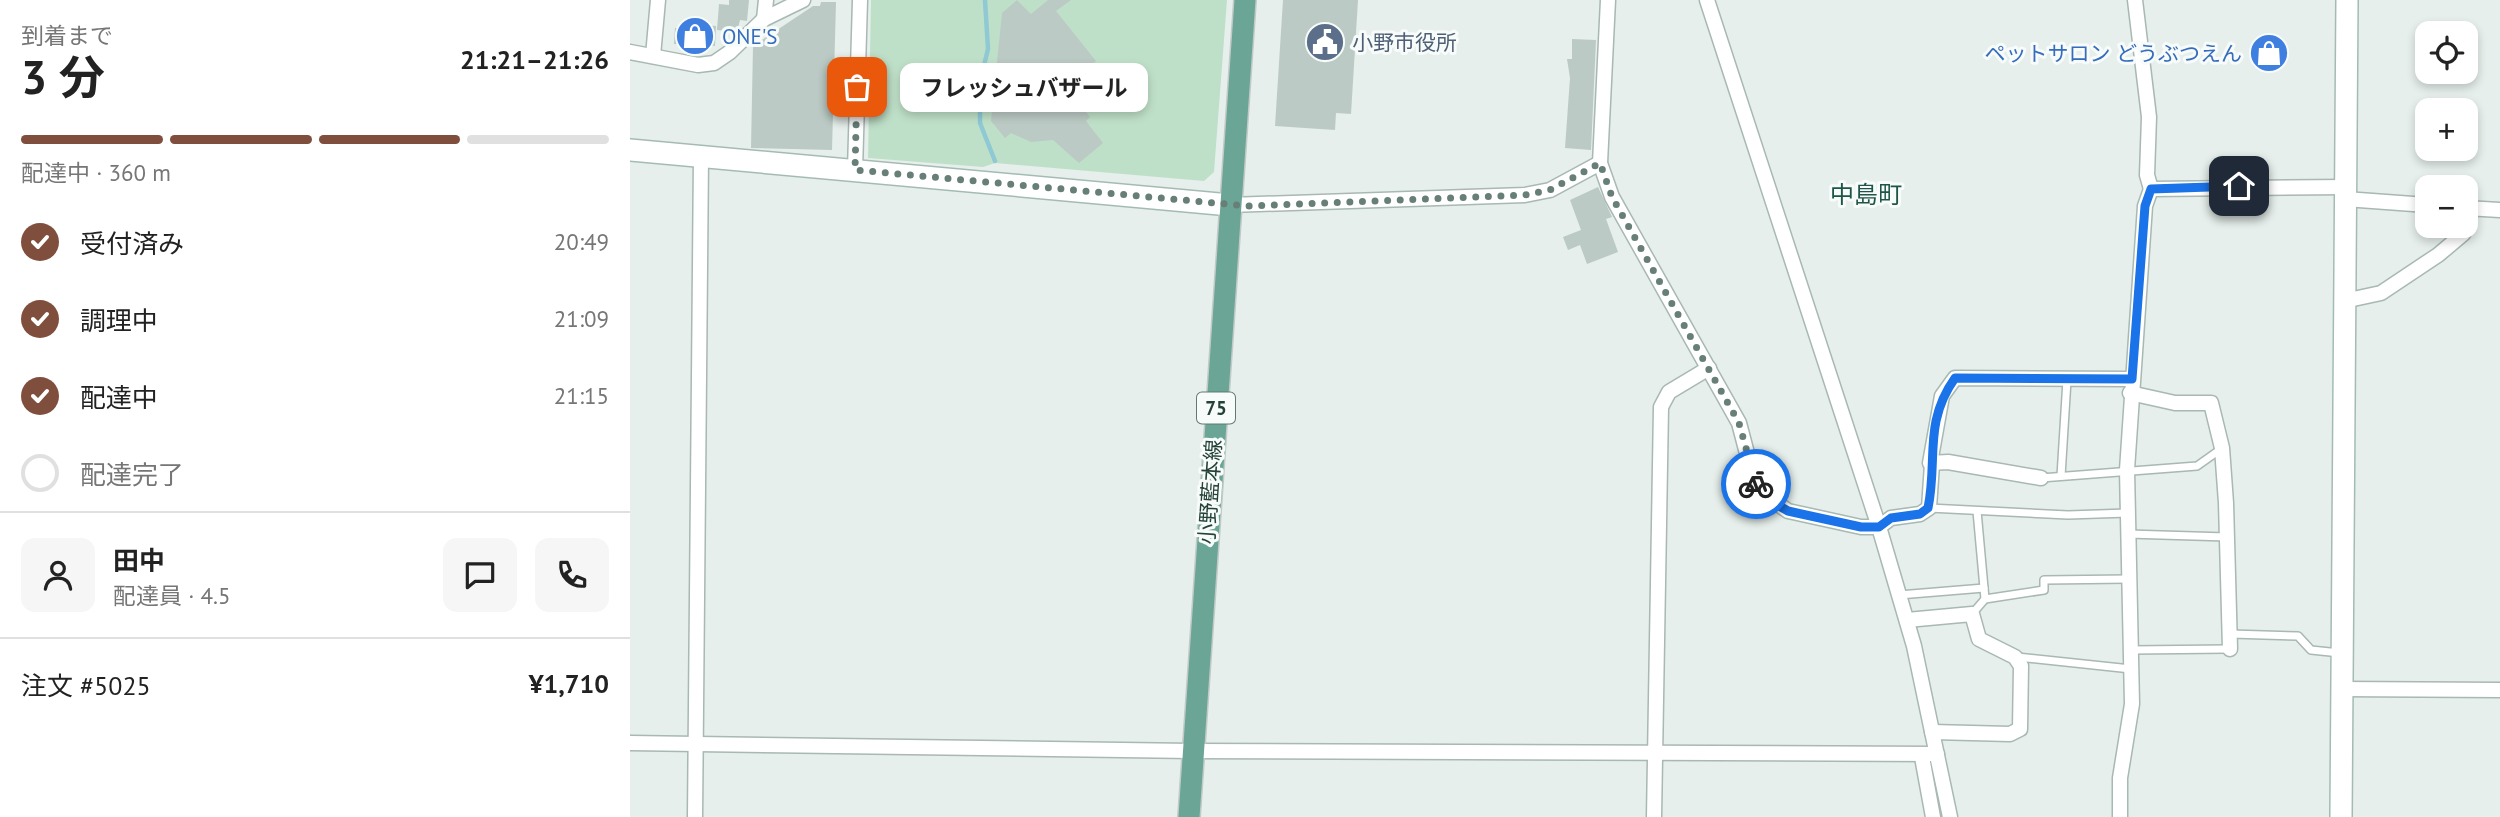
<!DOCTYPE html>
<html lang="ja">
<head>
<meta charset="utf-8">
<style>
	:root { --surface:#fff; --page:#f6f6f6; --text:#222; --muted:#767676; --line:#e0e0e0; --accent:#804e3d }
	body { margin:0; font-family:"PT Sans","Noto Sans JP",sans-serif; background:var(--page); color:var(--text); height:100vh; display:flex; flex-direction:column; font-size:26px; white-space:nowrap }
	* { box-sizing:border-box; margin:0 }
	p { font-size:23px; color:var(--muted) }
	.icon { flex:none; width:38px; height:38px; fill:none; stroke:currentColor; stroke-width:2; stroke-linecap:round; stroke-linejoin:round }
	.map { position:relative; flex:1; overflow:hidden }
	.drawer { display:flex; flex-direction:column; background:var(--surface); width:630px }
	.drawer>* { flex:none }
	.fabs { position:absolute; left:1785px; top:21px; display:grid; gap:14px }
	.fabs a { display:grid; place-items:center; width:63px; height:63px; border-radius:14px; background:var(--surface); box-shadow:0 4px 10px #0003; font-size:35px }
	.pin { position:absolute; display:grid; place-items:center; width:60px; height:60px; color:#fff; margin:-30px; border-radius:14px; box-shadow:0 4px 10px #0006 }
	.courier { position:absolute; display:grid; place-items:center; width:70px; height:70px; margin:-35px; border:5px solid #1a73e8; border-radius:50%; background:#fff; color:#222; box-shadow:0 2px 9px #0007 }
	.bubble { position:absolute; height:49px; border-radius:14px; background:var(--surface); box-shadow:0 4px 10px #0003; font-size:23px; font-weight:700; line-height:49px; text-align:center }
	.headline em { font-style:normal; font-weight:700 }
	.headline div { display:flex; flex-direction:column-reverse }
	.headline { display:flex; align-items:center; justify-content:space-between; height:119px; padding:0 21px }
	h1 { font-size:46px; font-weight:700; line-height:52px }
	.bar { display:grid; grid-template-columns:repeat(4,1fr); gap:10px 7px; align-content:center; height:84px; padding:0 21px }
	.bar i { height:9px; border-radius:5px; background:var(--line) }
	.bar .active { background:var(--accent) }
	.bar p { grid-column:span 4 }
	.line { display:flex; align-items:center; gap:18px; padding:0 21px; border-top:2px solid var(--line) }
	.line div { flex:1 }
	.round { display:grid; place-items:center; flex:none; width:74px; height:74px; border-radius:14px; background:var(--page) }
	ol { padding:0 21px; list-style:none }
	li { display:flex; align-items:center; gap:21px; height:77px }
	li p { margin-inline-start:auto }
	li .icon { padding:7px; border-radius:50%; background:var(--accent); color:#fff; stroke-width:4 }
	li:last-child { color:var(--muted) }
	li i { width:38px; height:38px; border:4px solid var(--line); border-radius:50% }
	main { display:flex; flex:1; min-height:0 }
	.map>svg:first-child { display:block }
	.green { fill:#bfe0c8 }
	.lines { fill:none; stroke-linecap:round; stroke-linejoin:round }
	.stream { stroke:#8ec9d4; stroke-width:4.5 }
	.building { fill:#bbcac4 }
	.lane-casing { stroke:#a8b8b2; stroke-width:10 }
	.street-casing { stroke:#a8b8b2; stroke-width:17 }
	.secondary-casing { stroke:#a4bbb3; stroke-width:24 }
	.primary-casing { stroke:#c2cac8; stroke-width:24 }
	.lane { stroke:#fff; stroke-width:7 }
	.street { stroke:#fff; stroke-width:14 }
	.secondary { stroke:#fff; stroke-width:21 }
	.primary { stroke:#6aa596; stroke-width:21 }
	.done { stroke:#687f78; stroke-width:7; stroke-dasharray:0 12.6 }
	.route { stroke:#1a73e8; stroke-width:9 }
	.labels { text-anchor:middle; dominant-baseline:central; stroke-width:6; stroke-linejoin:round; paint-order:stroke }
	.shield { fill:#f7fbf9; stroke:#637a73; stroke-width:2 }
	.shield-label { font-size:19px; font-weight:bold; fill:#24423a }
	.shop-label { font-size:21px; fill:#366cbe; stroke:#f7fbf9; text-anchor:start }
	.service-label { font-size:21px; fill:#4e5e75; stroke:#f7fbf9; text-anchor:start }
	.street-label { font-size:21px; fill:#24423a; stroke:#f7fbf9 }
	.quarter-label { font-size:24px; fill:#1f5548; stroke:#f7fbf9 }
</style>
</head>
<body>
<main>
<section class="drawer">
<div class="headline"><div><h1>3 分</h1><p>到着まで</p></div><em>21:21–21:26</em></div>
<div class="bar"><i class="active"></i><i class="active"></i><i class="active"></i><i></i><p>配達中 · 360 m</p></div>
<ol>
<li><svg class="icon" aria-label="check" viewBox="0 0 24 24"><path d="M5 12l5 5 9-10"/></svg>受付済み<p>20:49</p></li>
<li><svg class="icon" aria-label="check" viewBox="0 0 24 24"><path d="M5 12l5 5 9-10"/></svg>調理中<p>21:09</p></li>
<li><svg class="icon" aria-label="check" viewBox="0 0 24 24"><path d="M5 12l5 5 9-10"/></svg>配達中<p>21:15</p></li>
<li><i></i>配達完了</li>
</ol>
<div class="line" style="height:126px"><a class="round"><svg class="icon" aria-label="person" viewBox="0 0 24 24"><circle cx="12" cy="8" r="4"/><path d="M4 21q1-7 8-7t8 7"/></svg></a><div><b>田中</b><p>配達員 · 4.5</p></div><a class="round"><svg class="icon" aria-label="chat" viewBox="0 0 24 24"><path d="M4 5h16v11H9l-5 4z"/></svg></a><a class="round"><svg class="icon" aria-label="phone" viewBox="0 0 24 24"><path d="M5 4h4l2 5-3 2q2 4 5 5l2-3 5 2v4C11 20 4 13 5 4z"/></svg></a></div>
<div class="line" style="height:91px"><div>注文 #5025</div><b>¥1,710</b></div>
</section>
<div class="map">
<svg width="1870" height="817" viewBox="0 0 1870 817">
	<rect width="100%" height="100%" fill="#e6efeb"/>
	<path class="green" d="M241 0H597L584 172 574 181 365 163 353 167 238 158Z"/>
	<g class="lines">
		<path class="stream" d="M355 0 358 49 350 82V123L365 161"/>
	</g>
	<g class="building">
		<path d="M99 0H119L117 21 110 20 107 32 87 30 89 4 99 5Z"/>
		<path d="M387 0 401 14 418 0H441L426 11 466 61 457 68 464 77 455 84 462 92 449 103 460 117 456 121 473 143 449 163 423 140 401 142 381 133 375 138 361 121 372 13Z"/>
		<path d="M653 0H728L721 114 706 113 705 130 645 126Z"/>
		<path d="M191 2H206L202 150 121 148 123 46 183 6H190Z"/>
		<path d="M73 25 86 26 85 46 44 44 45 28 73 29Z"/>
		<path d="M942 39 966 40 961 150 935 148 940 78 937 59H942Z"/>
		<path d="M968 187 982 217 976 219 988 252 957 264 950 245 938 250 933 237 951 230 940 200Z"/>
	</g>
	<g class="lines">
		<g class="lane-casing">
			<g id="lane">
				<path d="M1431 476 1437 380"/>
				<path d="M1411 478 1567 466 1591 449"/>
				<path d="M1299 508 1438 515 1498 513"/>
				<path d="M1498 534 1597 537"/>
				<path d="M1269 595 1354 588"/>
				<path d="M1355 599 1414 590V580L1499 579"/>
				<path d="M1342 614 1355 599 1347 511"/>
				<path d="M1601 634 1668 636 1681 650 1710 653"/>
				<path d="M1501 650 1599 649"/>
				<path d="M1387 657 1501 669"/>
			</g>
		</g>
		<g class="street-casing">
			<g id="street">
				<path d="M978 0 970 163 982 197 1109 423 1124 480 1132 493 1158 511 1231 527H1249L1261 518 1290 514 1299 508 1302 464"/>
				<path d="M1077 0 1249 527 1284 646 1320 817"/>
				<path d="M1505 0 1519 117 1517 175 1521 189 1716 187"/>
				<path d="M134 19 136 0"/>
				<path d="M0 52 68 65 84 63 100 52 134 19 173 0"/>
				<path d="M23 56 28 0"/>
				<path d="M225 170 230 0"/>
				<path d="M1715 199 1797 205"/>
				<path d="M600 205 895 195 920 190 970 163"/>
				<path d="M1836 208 1870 210"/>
				<path d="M1714 301 1751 293 1808 255 1833 234 1839 224 1840 208"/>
				<path d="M1500 393 1545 403H1581L1592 448 1596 503 1600 649"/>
				<path d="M1411 478 1318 462 1300 463 1312 396 1325 378 1502 379"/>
				<path d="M1277 620 1342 614 1349 639 1385 657 1391 666 1390 729 1380 734 1302 732"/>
				<path d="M1710 689 1870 690"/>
				<path d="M0 743 562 751 1307 754"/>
				<path d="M1292 757 1303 817"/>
				<path d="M65 817 71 156"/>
				<path d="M1024 817 1031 407 1039 392 1079 368"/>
				<path d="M1490 817V778L1502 704 1497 470 1515 206 1521 189"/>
			</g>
		</g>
		<g class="secondary-casing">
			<g id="secondary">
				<path d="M0 150 600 205"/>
				<path d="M1711 817 1717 0"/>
			</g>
		</g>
		<g class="primary-casing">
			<path id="primary" d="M559 817 615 0"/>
		</g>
		<use href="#lane" class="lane"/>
		<use href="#street" class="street"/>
		<use href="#secondary" class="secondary"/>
		<use href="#primary" class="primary"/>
	</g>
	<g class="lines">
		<path class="done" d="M227 87 225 170 618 206 895 195 920 190 970 163 982 197 1109 423 1126 484"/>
		<path class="route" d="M1126 484 1144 503 1158 511 1231 527H1249L1261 518 1290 514 1298 508C1308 460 1293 423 1325 378L1502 379 1515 206 1521 189 1609 186"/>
	</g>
	<defs>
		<g id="shop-disc" transform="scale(2.0125)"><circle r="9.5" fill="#3f7fe0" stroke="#f7fbf9"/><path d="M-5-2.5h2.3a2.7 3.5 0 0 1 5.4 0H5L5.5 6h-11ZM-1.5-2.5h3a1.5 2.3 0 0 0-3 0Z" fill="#fff"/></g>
		<g id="civic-disc" transform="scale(2.0125)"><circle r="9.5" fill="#5c6f8a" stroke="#f7fbf9"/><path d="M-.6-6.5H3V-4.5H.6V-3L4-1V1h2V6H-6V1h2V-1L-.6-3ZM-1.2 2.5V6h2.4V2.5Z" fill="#fff"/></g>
	</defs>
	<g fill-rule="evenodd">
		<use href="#shop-disc" x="65" y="36"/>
		<use href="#civic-disc" x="695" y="42"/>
		<use href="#shop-disc" x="1639" y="53"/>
	</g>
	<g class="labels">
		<rect class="shield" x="567" y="392.5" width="38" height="31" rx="5"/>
		<g class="shield-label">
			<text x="586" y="408">75</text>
		</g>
		<g class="shop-label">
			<text x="92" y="36">ONE'S</text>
			<text x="1612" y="53" text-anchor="end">ペットサロン どうぶつえん</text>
		</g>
		<g class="service-label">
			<text x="722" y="42">小野市役所</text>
		</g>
		<g class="street-label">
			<text transform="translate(580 492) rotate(-86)">小野藍本線</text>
		</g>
		<g class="quarter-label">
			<text x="1236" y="194">中島町</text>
		</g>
	</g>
</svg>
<div class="fabs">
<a><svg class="icon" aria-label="locate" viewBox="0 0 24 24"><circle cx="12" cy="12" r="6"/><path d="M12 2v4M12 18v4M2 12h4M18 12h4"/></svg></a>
<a>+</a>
<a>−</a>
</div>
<div class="pin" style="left:227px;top:87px;background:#ea580c"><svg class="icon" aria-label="bag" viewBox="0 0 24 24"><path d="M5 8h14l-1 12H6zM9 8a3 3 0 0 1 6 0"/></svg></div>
<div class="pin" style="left:1609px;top:186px;background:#1f2937"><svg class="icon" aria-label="home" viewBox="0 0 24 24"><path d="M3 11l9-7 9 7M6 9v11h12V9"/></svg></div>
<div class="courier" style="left:1126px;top:484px"><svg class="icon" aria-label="bike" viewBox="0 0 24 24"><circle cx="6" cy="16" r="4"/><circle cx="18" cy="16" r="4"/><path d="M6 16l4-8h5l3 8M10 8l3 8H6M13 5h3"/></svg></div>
<div class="bubble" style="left:270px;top:63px;width:248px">フレッシュバザール</div>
</div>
</main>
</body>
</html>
